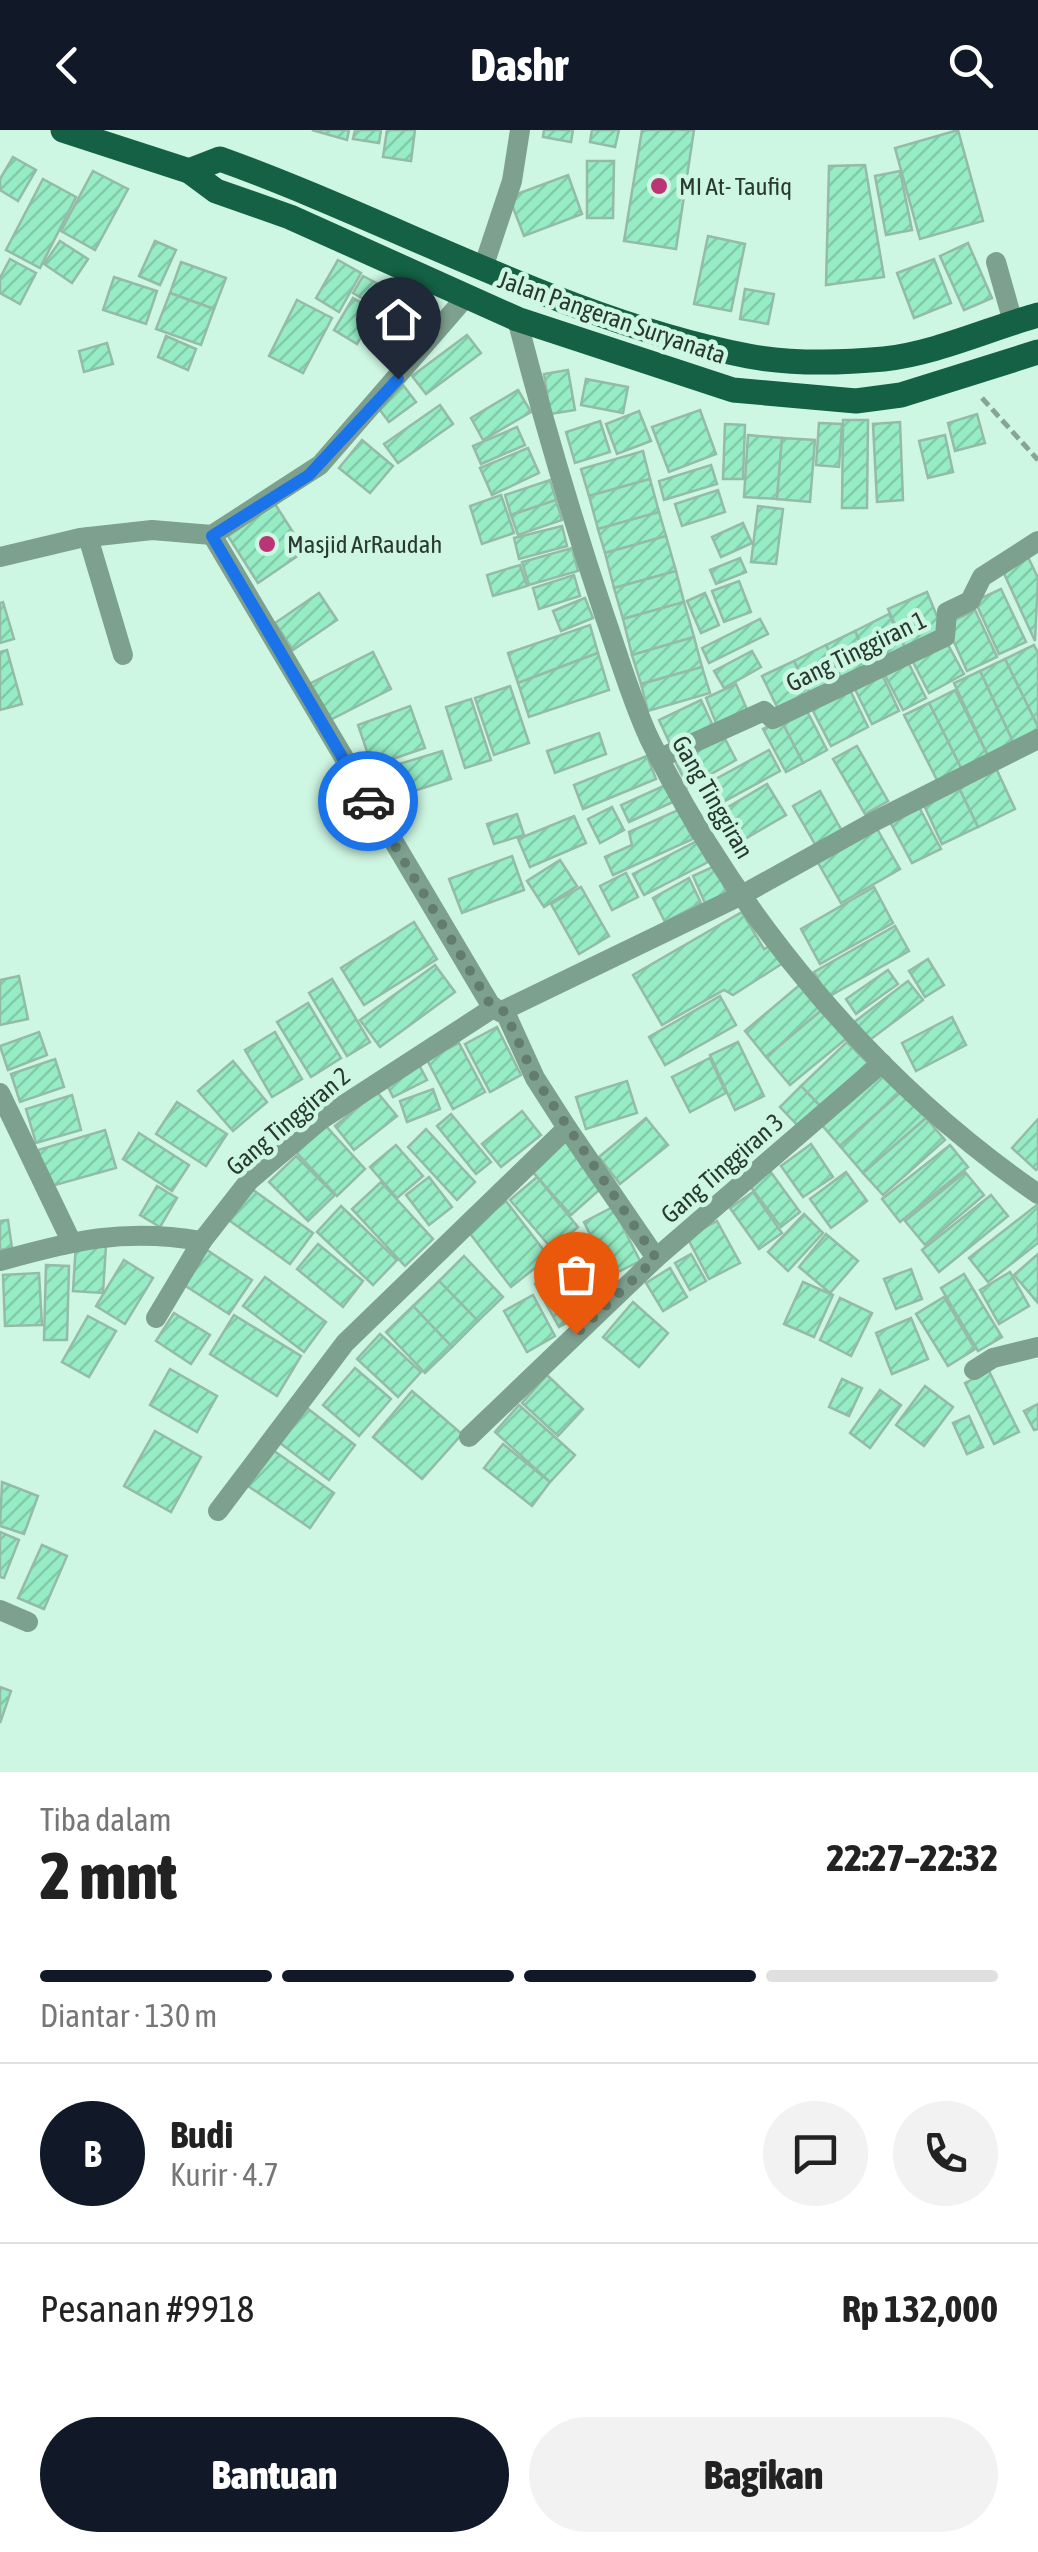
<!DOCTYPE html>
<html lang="id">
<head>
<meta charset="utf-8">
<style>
	:root { --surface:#fff; --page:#f2f2f2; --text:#222; --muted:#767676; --line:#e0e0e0; --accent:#111827 }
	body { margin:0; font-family:"Asap Condensed",sans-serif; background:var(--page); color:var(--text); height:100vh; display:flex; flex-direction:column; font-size:38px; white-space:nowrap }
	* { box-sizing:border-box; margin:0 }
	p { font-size:32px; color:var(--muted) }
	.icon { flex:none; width:55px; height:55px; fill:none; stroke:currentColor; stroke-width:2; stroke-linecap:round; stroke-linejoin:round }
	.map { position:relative; height:1642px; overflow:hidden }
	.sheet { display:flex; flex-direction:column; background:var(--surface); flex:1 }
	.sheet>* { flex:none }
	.pin { position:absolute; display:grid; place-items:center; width:85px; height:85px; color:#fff; margin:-102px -42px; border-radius:50% 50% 50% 0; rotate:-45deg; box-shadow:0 0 10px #0007 }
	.pin .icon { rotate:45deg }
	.courier { position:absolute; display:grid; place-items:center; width:100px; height:100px; margin:-50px; border:8px solid #1a73e8; border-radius:50%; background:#fff; color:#222; box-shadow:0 2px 12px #0007 }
	.headline em { font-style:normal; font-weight:800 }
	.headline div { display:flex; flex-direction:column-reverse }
	.headline { display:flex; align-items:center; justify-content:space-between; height:170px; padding:0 40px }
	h1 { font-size:65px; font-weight:800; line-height:75px }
	.bar { display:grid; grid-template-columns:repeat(4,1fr); gap:15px 10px; align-content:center; height:120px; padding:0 40px }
	.bar i { height:12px; border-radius:8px; background:var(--line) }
	.bar .on { background:var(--accent) }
	.bar p { grid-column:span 4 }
	.line { display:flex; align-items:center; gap:25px; padding:0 40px; border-top:2px solid var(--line) }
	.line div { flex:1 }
	.round { display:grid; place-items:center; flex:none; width:105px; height:105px; border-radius:52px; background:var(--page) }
	.cta { display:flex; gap:20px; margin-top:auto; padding:20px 40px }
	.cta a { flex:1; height:115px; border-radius:60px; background:var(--accent); color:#fff; font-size:40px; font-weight:800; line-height:115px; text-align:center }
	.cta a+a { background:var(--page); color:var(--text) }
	header { display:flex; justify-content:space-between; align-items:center; height:130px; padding:0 40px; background:var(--accent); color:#fff; font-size:45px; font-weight:800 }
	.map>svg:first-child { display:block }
	.building { fill:url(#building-hatch); stroke:#94bba8; stroke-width:2.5 }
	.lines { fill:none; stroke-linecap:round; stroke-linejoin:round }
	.path { stroke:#87a596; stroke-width:5; stroke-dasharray:10 5; stroke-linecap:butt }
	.street { stroke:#7ea08f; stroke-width:20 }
	.primary { stroke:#146145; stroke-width:25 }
	.done { stroke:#637c6f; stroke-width:10; stroke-dasharray:0 18 }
	.route { stroke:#1a73e8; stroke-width:12 }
	.poi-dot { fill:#bb3576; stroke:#cef7e3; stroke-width:4 }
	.labels { text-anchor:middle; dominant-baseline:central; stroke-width:9; stroke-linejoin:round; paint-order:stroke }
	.poi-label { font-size:25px; fill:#293931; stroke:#cef7e3; text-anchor:start }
	.street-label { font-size:25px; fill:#293931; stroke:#cef7e3 }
</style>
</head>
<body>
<header><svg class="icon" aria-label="back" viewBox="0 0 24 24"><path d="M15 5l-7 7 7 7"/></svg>Dashr<svg class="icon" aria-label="search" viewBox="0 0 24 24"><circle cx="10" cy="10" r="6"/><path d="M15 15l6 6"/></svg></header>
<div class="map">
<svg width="1038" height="1642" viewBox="0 0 1038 1642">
	<defs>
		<pattern id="building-hatch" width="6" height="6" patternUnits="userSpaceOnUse" patternTransform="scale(2.5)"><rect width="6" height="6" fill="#96ecc4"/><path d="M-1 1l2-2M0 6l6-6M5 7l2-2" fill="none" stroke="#81cba9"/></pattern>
	</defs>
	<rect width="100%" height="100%" fill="#cef7e3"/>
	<g class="building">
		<path d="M312 0H349L347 10Z"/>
		<path d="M355 0H381L379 13 353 9Z"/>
		<path d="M387 0H415L411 31 383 27Z"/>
		<path d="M544 0H573L571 12 543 7Z"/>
		<path d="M592 0H619L615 17 590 12Z"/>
		<path d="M642 0H694L676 119 624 111Z"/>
		<path d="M958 0 983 91 920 109 895 18Z"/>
		<path d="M13 27 36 40 18 71 0 60V49Z"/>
		<path d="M587 31H614L613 88H587Z"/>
		<path d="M865 35 884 147 826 155 829 36Z"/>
		<path d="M93 41 128 59 95 120 61 101Z"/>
		<path d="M900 41 912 100 886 105 875 46Z"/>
		<path d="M568 45 582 84 524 106 509 67Z"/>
		<path d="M43 49 76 67 40 138 6 120Z"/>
		<path d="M708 106 745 114 731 181 694 174Z"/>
		<path d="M60 111 88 129 72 153 44 134Z"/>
		<path d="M155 111 176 120 160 155 139 146Z"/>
		<path d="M968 113 992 168 964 180 940 126Z"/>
		<path d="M10 129 36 143 20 174 0 163V148Z"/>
		<path d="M934 129 951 173 914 188 897 143Z"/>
		<path d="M338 130 361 143 339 182 316 168Z"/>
		<path d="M181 132 226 148 214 179 170 163Z"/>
		<path d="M363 146 390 160 380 178 353 163Z"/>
		<path d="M114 147 157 161 146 194 103 180Z"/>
		<path d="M745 159 774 164 768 194 740 189Z"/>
		<path d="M170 163 214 179 201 215 156 199Z"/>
		<path d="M353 168 376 181 357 214 334 200Z"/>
		<path d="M297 170 332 188 303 243 269 226Z"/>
		<path d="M467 205 481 223 426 264 412 246Z"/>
		<path d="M166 206 196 219 188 240 158 227Z"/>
		<path d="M107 213 113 234 84 242 79 221Z"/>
		<path d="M568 240 575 280 550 284 544 244Z"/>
		<path d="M586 249 628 257 623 283 581 275Z"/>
		<path d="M403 255 416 272 389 292 376 275Z"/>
		<path d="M518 260 531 282 483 310 471 288Z"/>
		<path d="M440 275 453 294 398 333 384 314Z"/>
		<path d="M700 280 716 324 669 342 652 297Z"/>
		<path d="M639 281 651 311 617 324 606 294Z"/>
		<path d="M977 284 985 313 955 321 948 293Z"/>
		<path d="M843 290H868L867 378H842Z"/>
		<path d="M600 291 610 322 575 333 566 302Z"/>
		<path d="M900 292 903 370 877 372 873 294Z"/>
		<path d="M819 293 842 294 839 337 816 335Z"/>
		<path d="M725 294 745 295 743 349H723Z"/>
		<path d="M517 297 525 315 481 334 473 316Z"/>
		<path d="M748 305 782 308 777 369 744 367Z"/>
		<path d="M945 305 953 342 928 348 919 311Z"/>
		<path d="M782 308 815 310 810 372 777 369Z"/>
		<path d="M362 310 393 336 370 363 339 338Z"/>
		<path d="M528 318 539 343 492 365 480 338Z"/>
		<path d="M643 321 650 349 589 366 581 339Z"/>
		<path d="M711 335 717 354 664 370 659 351Z"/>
		<path d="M650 349 659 382 598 399 589 366Z"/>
		<path d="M550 350 556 370 511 385 505 365Z"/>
		<path d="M718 360 725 382 682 396 675 374Z"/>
		<path d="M501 365 514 403 482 414 470 376Z"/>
		<path d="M556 370 562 390 518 405 511 385Z"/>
		<path d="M275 374 305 421 258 453 228 406Z"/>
		<path d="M758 376 783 379 776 434 751 432Z"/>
		<path d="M659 382 666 406 605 423 598 399Z"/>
		<path d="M743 393 752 413 721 427 712 407Z"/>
		<path d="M562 396 567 416 519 429 514 408Z"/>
		<path d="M666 406 676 441 614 458 605 423Z"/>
		<path d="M572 418 578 441 529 455 522 432Z"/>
		<path d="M1027 425 1038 448 1035 511 1001 437Z"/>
		<path d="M740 428 746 442 716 454 710 440Z"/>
		<path d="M520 435 527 456 493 466 487 445Z"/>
		<path d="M676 441 684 472 623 489 614 458Z"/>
		<path d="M574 445 580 466 539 479 533 458Z"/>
		<path d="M739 451 751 482 724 492 712 461Z"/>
		<path d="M1001 459 1026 512 999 524 975 471Z"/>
		<path d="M927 462 944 503 906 520 888 479Z"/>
		<path d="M319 463 337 490 293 520 275 493Z"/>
		<path d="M705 463 719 495 701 503 687 471Z"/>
		<path d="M585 468 593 488 561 501 553 481Z"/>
		<path d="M3 472 14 509 0 513V473Z"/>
		<path d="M684 472 694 507 632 525 623 489Z"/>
		<path d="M975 480 997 527 967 541 946 494Z"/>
		<path d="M889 484 906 520 871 537 855 501Z"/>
		<path d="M760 489 768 504 709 533 702 518Z"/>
		<path d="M590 495 598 523 518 553 508 523Z"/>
		<path d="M855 501 871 537 842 551 826 515Z"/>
		<path d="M694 507 702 537 641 554 632 525Z"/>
		<path d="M946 511 964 544 929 563 912 530Z"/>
		<path d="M826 515 842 551 811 566 794 531Z"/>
		<path d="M1034 515 1038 523V597L1005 529Z"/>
		<path d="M7 520 22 574 0 580V522Z"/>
		<path d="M752 521 761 537 724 558 714 541Z"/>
		<path d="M373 522 391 559 328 591 309 554Z"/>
		<path d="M598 523 609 560 529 587 518 553Z"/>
		<path d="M1005 529 1038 597V603L1014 614 980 541Z"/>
		<path d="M794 531 811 566 779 581 762 546Z"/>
		<path d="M908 532 926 568 903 580 885 545Z"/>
		<path d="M702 537 710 563 648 581 641 554Z"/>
		<path d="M980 541 1014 614 988 626 954 553Z"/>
		<path d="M882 544 899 581 872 594 854 557Z"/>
		<path d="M736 554 749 584 718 598 706 568Z"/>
		<path d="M510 556 529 613 494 625 475 568Z"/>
		<path d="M849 558 868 597 831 616 811 577Z"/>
		<path d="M955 560 988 626 962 640 929 573Z"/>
		<path d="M471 569 491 630 465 638 446 577Z"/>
		<path d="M701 570 714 598 672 618 659 590Z"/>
		<path d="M929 573 962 640 938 652 904 585Z"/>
		<path d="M410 576 425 618 372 636 358 595Z"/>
		<path d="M805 577 827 620 803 633 781 590Z"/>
		<path d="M781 590 803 633 786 642 763 599Z"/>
		<path d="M599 603 606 624 555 643 547 621Z"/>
		<path d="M723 605 736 630 688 657 675 631Z"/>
		<path d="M857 616 888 671 865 684 833 629Z"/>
		<path d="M769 620 780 641 712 678 701 657Z"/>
		<path d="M442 621 451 649 408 663 399 634Z"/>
		<path d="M647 626 656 649 583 679 574 655Z"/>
		<path d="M995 636 1015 679 978 697 957 654Z"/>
		<path d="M668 654 675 671 629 692 621 675Z"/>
		<path d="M767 654 786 685 733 716 715 685Z"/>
		<path d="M957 654 978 697 942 714 922 671Z"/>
		<path d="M820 661 842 701 816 716 793 676Z"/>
		<path d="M917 673 941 719 912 733 888 688Z"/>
		<path d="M612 677 624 700 600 713 588 689Z"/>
		<path d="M678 680 693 709 613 745 605 727 632 715 629 702Z"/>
		<path d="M517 684 524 705 494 714 487 694Z"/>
		<path d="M574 686 586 713 530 737 518 709Z"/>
		<path d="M876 697 900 739 841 773 817 731Z"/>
		<path d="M697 711 708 732 644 765 633 744Z"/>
		<path d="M512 726 524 760 462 783 449 749Z"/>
		<path d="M560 730 577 756 544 777 527 751Z"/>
		<path d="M715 736 727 763 705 773 693 746Z"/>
		<path d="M626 743 638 767 612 780 600 756Z"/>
		<path d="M689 748 701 773 665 792 653 768Z"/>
		<path d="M581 757 609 806 579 824 551 774Z"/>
		<path d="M874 757 893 793 820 834 801 799Z"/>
		<path d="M742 782 764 819 776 813 786 831 733 865 724 860 662 895 633 845Z"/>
		<path d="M414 792 437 829 364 875 341 838Z"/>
		<path d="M895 796 909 821 828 867 814 842Z"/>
		<path d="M928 829 944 855 925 867 909 841Z"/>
		<path d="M435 835 455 862 380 917 360 890Z"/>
		<path d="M888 840 898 854 856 884 846 869Z"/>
		<path d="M19 846 28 889 0 895V850Z"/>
		<path d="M332 849 370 912 347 926 309 863Z"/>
		<path d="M908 851 923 870 867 912 853 893Z"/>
		<path d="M802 853 823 879 766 927 745 901Z"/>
		<path d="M720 866 736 895 665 935 649 907Z"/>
		<path d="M308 873 341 928 311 947 277 892Z"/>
		<path d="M823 879 847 908 790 955 766 927Z"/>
		<path d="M952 887 966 915 916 941 902 913Z"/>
		<path d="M497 897 521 945 490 962 465 914Z"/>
		<path d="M39 902 47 925 8 940 0 916Z"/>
		<path d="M275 902 302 949 272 967 245 920Z"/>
		<path d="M738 912 764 966 735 980 710 925Z"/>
		<path d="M847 912 868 933 822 978 801 956Z"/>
		<path d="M459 913 485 962 453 979 427 930Z"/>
		<path d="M710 928 726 963 690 982 672 947Z"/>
		<path d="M55 929 64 957 20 972 11 944Z"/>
		<path d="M233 931 267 972 233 1001 198 961Z"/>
		<path d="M417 931 427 950 393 967 384 949Z"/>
		<path d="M883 939 902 961 840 1016 821 994Z"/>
		<path d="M627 951 637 983 586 999 576 967Z"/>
		<path d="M801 956 822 978 801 999 780 977Z"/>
		<path d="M433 959 440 979 407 992 400 971Z"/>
		<path d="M902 961 926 988 863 1043 840 1016Z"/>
		<path d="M377 962 397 986 354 1020 335 996Z"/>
		<path d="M72 965 81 1000 36 1013 26 979Z"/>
		<path d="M177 972 227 1004 206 1036 156 1004Z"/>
		<path d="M522 981 541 1005 501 1037 482 1014Z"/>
		<path d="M451 984 491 1032 476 1044 437 996Z"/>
		<path d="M646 988 668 1015 620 1054 599 1027Z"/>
		<path d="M926 988 945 1010 883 1065 863 1043Z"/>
		<path d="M1038 989V1038L1036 1040 1012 1018Z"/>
		<path d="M325 995 365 1039 337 1066 296 1022Z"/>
		<path d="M426 999 475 1052 457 1070 408 1017Z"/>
		<path d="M105 1000 116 1038 48 1057 38 1020Z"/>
		<path d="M139 1003 189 1035 172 1061 123 1029Z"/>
		<path d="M565 1010 605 1055 571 1085 531 1040Z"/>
		<path d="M811 1014 833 1047 803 1067 781 1036Z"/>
		<path d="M396 1015 423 1046 397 1068 370 1037Z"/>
		<path d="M950 1015 968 1037 900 1092 882 1069Z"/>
		<path d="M296 1026 335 1065 308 1091 269 1052Z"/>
		<path d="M770 1041 800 1082 781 1097 750 1056Z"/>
		<path d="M846 1042 867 1071 831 1098 810 1069Z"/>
		<path d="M965 1042 984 1065 925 1115 905 1091Z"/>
		<path d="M429 1047 452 1077 429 1095 406 1065Z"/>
		<path d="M537 1047 578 1097 552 1119 510 1070Z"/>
		<path d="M381 1052 433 1109 405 1136 352 1079Z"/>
		<path d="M157 1056 177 1068 160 1097 140 1085Z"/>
		<path d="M252 1059 313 1103 290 1134 230 1091Z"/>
		<path d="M753 1062 782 1103 759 1119 730 1078Z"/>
		<path d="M991 1065 1008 1086 939 1142 922 1120Z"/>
		<path d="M506 1071 549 1127 511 1157 468 1101Z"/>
		<path d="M1038 1074V1113L988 1152 969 1128Z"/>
		<path d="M341 1076 397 1130 373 1155 317 1102Z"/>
		<path d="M613 1077 640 1131 610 1146 584 1092Z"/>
		<path d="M804 1084 823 1103 788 1141 768 1122Z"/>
		<path d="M8 1090 12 1118 0 1120V1091Z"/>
		<path d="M717 1091 740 1133 709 1149 687 1107Z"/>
		<path d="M826 1104 858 1131 830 1163 799 1137Z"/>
		<path d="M588 1108 612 1155 587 1167 563 1121Z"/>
		<path d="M76 1113 106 1115 103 1163 73 1161Z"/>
		<path d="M318 1114 363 1151 343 1177 297 1139Z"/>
		<path d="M207 1120 252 1150 229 1184 184 1155Z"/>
		<path d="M691 1124 706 1151 690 1160 675 1133Z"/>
		<path d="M1038 1124V1173L1014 1145Z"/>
		<path d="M464 1126 503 1167 478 1191 439 1151Z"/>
		<path d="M124 1130 153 1148 125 1194 96 1176Z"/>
		<path d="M46 1135 69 1136 67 1210H44Z"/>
		<path d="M561 1138 586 1182 559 1197 535 1154Z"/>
		<path d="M670 1138 687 1167 663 1181 646 1153Z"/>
		<path d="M911 1139 922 1169 896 1179 884 1149Z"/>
		<path d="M1010 1142 1029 1176 999 1194 980 1160Z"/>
		<path d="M39 1143 42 1195 5 1196 3 1145Z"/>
		<path d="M964 1144 1002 1207 978 1221 941 1158Z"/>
		<path d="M265 1147 326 1192 304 1222 243 1176Z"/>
		<path d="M439 1151 478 1191 452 1217 413 1176Z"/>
		<path d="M803 1152 833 1165 814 1207 784 1194Z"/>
		<path d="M533 1165 555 1206 527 1222 504 1181Z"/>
		<path d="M944 1167 975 1219 948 1236 916 1184Z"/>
		<path d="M840 1168 872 1183 851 1226 820 1210Z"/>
		<path d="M633 1172 668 1203 639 1237 603 1207Z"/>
		<path d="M413 1176 452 1217 425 1243 386 1202Z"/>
		<path d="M174 1183 210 1205 191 1234 156 1211Z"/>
		<path d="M234 1185 301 1226 277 1266 210 1224Z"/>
		<path d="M88 1186 116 1201 89 1247 62 1232Z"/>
		<path d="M911 1188 928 1229 892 1244 876 1203Z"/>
		<path d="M380 1204 421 1242 398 1267 357 1229Z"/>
		<path d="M355 1238 391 1269 359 1306 323 1275Z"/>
		<path d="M170 1239 217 1266 197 1302 150 1275Z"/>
		<path d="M989 1241 1019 1302 994 1314 965 1253Z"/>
		<path d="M547 1245 583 1279 558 1306 522 1273Z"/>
		<path d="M842 1249 862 1258 849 1286 829 1277Z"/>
		<path d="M925 1256 953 1277 924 1316 896 1295Z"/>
		<path d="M880 1260 901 1275 870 1318 850 1303Z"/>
		<path d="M412 1261 462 1304 422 1349 373 1307Z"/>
		<path d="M1038 1274V1299L1034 1300 1024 1281Z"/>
		<path d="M519 1275 575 1325 550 1352 495 1302Z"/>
		<path d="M307 1278 355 1315 329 1350 280 1313Z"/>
		<path d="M969 1286 983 1317 967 1324 953 1293Z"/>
		<path d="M155 1301 201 1327 171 1382 124 1356Z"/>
		<path d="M503 1314 550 1352 532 1376 484 1338Z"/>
		<path d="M270 1318 334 1363 310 1398 245 1354Z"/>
		<path d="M2 1352 38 1366 24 1404 0 1396Z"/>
		<path d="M0 1402 19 1410 4 1448 0 1447Z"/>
		<path d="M42 1415 67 1426 44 1479 18 1468Z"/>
		<path d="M0 1557 11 1561 0 1593Z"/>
	</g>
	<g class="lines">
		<path class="path" d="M982 268 1038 330"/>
		<g class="street">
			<path d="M996 132 1013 192"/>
			<path d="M484 135 512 51 520 0"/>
			<path d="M517 189C543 290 572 389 605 487 619 527 631 569 649 608 737 787 874 951 1038 1064"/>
			<path d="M212 405 490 874 500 882 742 765 875 691 1038 609"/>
			<path d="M88 407 123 525"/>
			<path d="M0 427 80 408 152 400 212 405 320 335 465 168"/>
			<path d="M660 628 764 581 773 589 945 507 947 482 970 471 982 447 1038 411"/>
			<path d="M0 963 71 1111"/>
			<path d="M567 998 656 1128"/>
			<path d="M0 1131C75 1110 124 1098 202 1111L249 1051 322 989 493 878"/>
			<path d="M156 1188 202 1111"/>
			<path d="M974 1240 993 1228 1038 1217"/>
			<path d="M469 1307 656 1128 882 933"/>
			<path d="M218 1381 345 1213 567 998 535 948 505 882"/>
			<path d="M0 1480 28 1492"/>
		</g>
		<g class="primary">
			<path d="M63 0 189 41 216 61 290 87 517 189 733 260 856 271 901 265 1038 222"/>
			<path d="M189 41 220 29C393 91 567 191 748 226 791 234 840 233 884 229 937 223 988 199 1038 185"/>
		</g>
	</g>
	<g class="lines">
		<path class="done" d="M368 671 490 874 505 882 535 948 656 1128 576 1204"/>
		<path class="route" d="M368 671 212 406 309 345 398 249"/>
	</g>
	<g class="poi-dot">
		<circle cx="659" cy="56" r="10"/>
		<circle cx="267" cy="414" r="10"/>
	</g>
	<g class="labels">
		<g class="poi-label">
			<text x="679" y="56">MI At- Taufiq</text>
			<text x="287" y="414">Masjid ArRaudah</text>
		</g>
		<g class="street-label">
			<text transform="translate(612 187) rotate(19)">Jalan Pangeran Suryanata</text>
			<text transform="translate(856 521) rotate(-26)">Gang Tinggiran 1</text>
			<text transform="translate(713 667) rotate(60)">Gang Tinggiran</text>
			<text transform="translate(288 991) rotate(-40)">Gang Tinggiran 2</text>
			<text transform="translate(722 1038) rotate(-41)">Gang Tinggiran 3</text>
		</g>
	</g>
</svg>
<div class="pin" style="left:576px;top:1204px;background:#ea580c"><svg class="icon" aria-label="bag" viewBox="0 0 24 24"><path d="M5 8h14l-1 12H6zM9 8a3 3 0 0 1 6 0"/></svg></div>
<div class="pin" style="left:398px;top:249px;background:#1f2937"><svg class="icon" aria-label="home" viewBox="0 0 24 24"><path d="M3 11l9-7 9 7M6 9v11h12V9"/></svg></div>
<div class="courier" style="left:368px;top:671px"><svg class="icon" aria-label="car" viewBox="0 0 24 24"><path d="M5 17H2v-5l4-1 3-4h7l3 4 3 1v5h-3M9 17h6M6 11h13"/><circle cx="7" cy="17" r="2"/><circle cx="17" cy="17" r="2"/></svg></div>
</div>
<section class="sheet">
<div class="headline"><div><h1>2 mnt</h1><p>Tiba dalam</p></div><em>22:27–22:32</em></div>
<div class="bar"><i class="on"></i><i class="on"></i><i class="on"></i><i></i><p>Diantar · 130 m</p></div>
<div class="line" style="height:180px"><b class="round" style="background:var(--accent);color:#fff">B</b><div><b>Budi</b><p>Kurir · 4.7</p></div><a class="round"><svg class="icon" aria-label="chat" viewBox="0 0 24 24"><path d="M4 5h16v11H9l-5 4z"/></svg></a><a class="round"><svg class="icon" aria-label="phone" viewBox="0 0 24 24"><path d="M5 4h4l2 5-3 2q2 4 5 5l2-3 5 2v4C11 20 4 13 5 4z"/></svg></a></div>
<div class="line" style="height:130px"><div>Pesanan #9918</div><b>Rp 132,000</b></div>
<div class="cta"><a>Bantuan</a><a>Bagikan</a></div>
</section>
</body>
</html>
